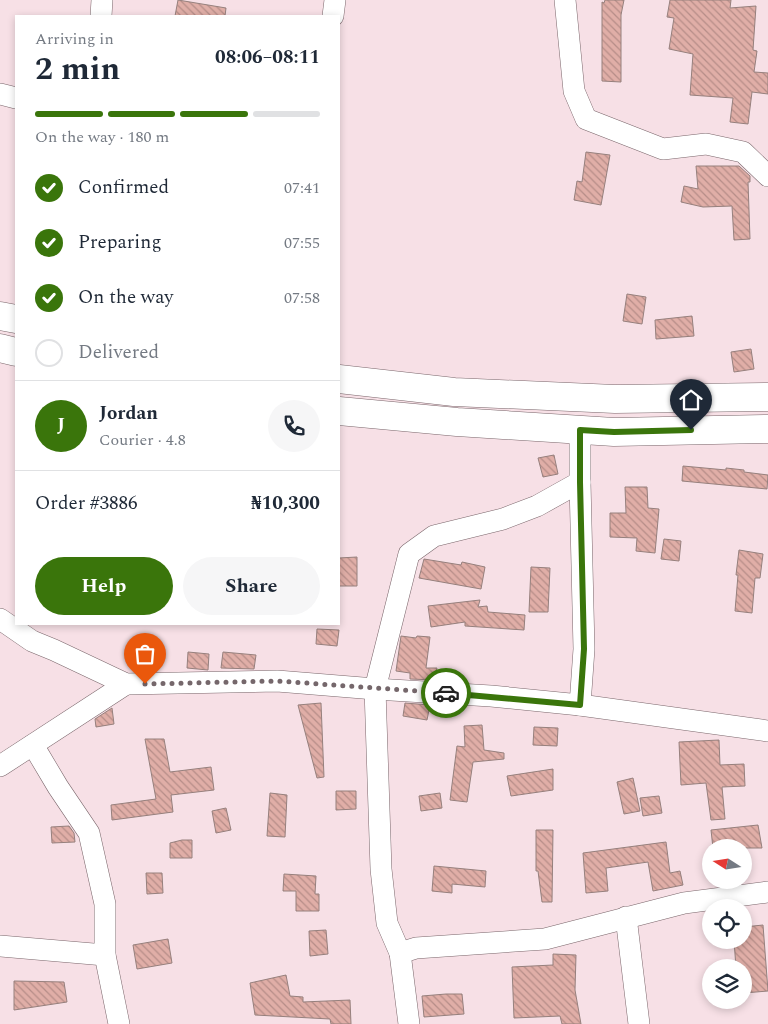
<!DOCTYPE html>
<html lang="en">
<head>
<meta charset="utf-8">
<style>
	:root { --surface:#fff; --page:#f6f6f7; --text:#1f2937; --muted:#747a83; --line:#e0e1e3; --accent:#3a750b }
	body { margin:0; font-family:Spectral,serif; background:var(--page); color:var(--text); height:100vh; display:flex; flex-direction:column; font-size:19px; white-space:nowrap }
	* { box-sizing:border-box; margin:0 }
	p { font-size:16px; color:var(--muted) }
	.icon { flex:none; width:28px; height:28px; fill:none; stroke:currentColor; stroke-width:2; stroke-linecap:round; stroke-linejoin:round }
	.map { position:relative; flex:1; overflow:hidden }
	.details { position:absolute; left:15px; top:15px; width:325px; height:610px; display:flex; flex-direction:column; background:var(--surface); border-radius:0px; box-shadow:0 2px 8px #0003 }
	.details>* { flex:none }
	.needle { width:32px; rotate:282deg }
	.controls { position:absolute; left:702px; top:839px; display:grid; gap:10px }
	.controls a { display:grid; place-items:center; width:50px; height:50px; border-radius:50%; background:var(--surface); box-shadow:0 2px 8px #0003; font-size:25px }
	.pin { position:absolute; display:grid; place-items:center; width:42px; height:42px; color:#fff; margin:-51px -21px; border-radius:50% 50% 50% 0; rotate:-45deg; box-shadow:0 0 5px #0007 }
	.pin .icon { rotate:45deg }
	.courier { position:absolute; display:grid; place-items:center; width:50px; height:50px; margin:-25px; border:4px solid #3a750b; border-radius:50%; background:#fff; color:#222; box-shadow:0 1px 6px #0007 }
	.head em { font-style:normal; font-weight:700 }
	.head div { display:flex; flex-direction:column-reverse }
	.head { display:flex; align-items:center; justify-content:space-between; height:85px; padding:0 20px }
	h1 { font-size:32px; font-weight:700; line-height:38px }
	.bar { display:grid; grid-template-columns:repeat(4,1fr); gap:8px 5px; align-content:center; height:60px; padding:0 20px }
	.bar i { height:6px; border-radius:4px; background:var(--line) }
	.bar .active { background:var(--accent) }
	.bar p { grid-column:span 4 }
	.line { display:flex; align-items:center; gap:12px; padding:0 20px; border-top:1px solid var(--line) }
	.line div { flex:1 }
	.round { display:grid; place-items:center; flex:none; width:52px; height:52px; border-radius:26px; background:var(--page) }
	ol { padding:0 20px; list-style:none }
	li { display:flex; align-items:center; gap:15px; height:55px }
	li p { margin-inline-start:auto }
	li .icon { padding:5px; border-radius:50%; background:var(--accent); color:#fff; stroke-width:4 }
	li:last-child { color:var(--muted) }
	li i { width:28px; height:28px; border:2px solid var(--line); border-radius:50% }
	.action { display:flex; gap:10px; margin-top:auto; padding:10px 20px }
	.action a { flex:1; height:58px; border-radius:30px; background:var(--accent); color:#fff; font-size:20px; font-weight:700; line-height:58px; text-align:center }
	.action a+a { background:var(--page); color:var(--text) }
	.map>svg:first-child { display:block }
	.building { fill:url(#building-back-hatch); stroke:#96807d }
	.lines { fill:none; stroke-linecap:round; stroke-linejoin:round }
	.minor-casing { stroke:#7a666b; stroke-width:22 }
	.major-casing { stroke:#7a666b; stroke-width:29 }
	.minor { stroke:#fff; stroke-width:21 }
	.major { stroke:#fff; stroke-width:28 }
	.done { stroke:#75676b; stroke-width:5; stroke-dasharray:0 9 }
	.route { stroke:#3a750b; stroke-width:6 }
</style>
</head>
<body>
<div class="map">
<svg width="768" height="1024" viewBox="0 0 768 1024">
	<defs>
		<pattern id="building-back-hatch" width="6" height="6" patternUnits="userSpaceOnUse" patternTransform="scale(1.25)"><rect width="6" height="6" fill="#e0aea7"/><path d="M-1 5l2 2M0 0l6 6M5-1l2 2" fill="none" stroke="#b68d88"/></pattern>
	</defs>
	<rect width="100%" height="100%" fill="#f7e0e6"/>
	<g class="building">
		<path d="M178 0 226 8 225 16H175Z"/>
		<path d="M605 0H624L621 15V82L602 81V2L604 3Z"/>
		<path d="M670 0H731L730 8 756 6 753 50 757 51 754 72 768 73V94L752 92 748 124 730 122 733 98 690 95 693 54 669 49 674 18 667 17Z"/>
		<path d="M586 152 610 155 601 205 574 200 577 181 582 182Z"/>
		<path d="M696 166H739L750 176V182H748L750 239 734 240 732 206 703 207 681 202 684 186 698 189Z"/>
		<path d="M627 294 646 297 642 324 623 321Z"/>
		<path d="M692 316 694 336 656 339 655 320Z"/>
		<path d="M751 349 754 369 734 372 731 352Z"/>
		<path d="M554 455 558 474 543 477 538 458Z"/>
		<path d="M683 466 726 470V468L744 470V472L768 475 767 489 682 481Z"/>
		<path d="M625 487H647L648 508 659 509 655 553 636 551 637 538 610 537V513H626Z"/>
		<path d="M664 539 681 541 679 561 661 559Z"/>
		<path d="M739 550 763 554 760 578H755L752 613 735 611 738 575H736Z"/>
		<path d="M357 557V586H339V558Z"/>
		<path d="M424 559 461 565 462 562 485 567 481 589 419 578Z"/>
		<path d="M531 567 550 568 548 612H529Z"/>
		<path d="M480 600 478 607 487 606 488 612 525 615 524 630 465 626V622L431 627 428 606Z"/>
		<path d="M317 629 339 630 337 646 316 644Z"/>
		<path d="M401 636 416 638 417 636 430 637 426 668H437L434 680 410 679V673L396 671Z"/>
		<path d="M188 652 209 654 208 670 187 668Z"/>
		<path d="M223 652 256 655 254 669 221 668Z"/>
		<path d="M321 703 324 777 317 778 298 705Z"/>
		<path d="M405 703 430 705 427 720 403 716Z"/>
		<path d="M112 708 114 724 96 727 95 719Z"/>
		<path d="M482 725 484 750 504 753V759L473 762 467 802 450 800 457 746 465 747 464 726Z"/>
		<path d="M534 727 558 728 557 746 533 745Z"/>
		<path d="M145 739H164L170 772 211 767 214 790 171 795 173 812 112 820 111 805 156 799Z"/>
		<path d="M719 740 720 765 744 764 745 786 722 787 725 819 711 820 706 783 681 785 679 742Z"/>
		<path d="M553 769V790L511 796 507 776Z"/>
		<path d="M633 778 640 811 624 814 617 782Z"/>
		<path d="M336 791H356V809L336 810Z"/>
		<path d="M270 793 287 795 285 837 267 836Z"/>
		<path d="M440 793 442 808 421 811 419 796Z"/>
		<path d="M659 796 662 813 643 816 640 798Z"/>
		<path d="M226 808 231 830 216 833 212 811Z"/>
		<path d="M758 825 762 848H713L711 830Z"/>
		<path d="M69 826 74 833 75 842 52 843 51 827Z"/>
		<path d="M536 830H553L552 902H542L538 871H536Z"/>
		<path d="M182 840H192V858H170V843Z"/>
		<path d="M666 842 670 873 680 871 683 885 653 891 648 862 606 868 608 891 586 893 583 853Z"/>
		<path d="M434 866 486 871 485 887 452 884V893L432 891Z"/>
		<path d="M146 873H162L163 893 147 894Z"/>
		<path d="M284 874 316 876 315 894H319V911H296V891H283Z"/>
		<path d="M763 925 768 991 744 993V968H736L734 940H744V927Z"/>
		<path d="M326 930 328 954 310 956 309 931Z"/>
		<path d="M168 939 172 963 137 969 133 945Z"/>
		<path d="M553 954 576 955 575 990 581 1024H562L560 1016 514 1018 512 967 553 965Z"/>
		<path d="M286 975 290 996 303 997V1002L350 1000 351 1024H331L330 1019 255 1015 250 983Z"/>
		<path d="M14 981 64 982 67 1002 14 1010Z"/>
		<path d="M446 994H462L464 1014 424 1017 422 996Z"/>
	</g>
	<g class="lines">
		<g class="minor-casing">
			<g id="minor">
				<path d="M565 0 574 91 586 119 663 149 706 144 743 152 768 176"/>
				<path d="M101 16 102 0"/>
				<path d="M333 16 335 0"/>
				<path d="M0 94 16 98"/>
				<path d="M0 619 32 641 54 650 126 684 277 681 375 689 491 696 580 705 768 731"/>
				<path d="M580 705 584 649 580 482V430"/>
				<path d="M33 745 58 787 89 833 105 904V955L119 1024"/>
				<path d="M0 766 126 684"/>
				<path d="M626 917 639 1024"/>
				<path d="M0 946 105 955"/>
				<path d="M400 953 416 948 545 939 684 903 768 892"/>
				<path d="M409 1024 400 953 387 923 381 869 375 689 409 554 434 536 503 519 537 506 580 482"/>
			</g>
		</g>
		<g class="major-casing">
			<g id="major">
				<path d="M0 316 16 319"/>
				<path d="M0 348 16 352"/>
				<path d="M339 379 454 392 615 399 768 397"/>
				<path d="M339 411 457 422 614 432 768 429"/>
			</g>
		</g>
		<use href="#minor" class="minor"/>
		<use href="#major" class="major"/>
	</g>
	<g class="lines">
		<path class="done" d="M145 684 277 681 446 693"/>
		<path class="route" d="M446 693 580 705 584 649 580 482V430L614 432 691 430"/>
	</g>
</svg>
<div class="controls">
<a><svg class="needle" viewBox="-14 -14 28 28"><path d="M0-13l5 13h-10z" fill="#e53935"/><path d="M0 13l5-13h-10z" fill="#747a83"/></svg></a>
<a><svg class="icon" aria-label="locate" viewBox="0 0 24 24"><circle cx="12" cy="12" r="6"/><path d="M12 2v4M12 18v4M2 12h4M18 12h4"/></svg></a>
<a><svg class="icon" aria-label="layers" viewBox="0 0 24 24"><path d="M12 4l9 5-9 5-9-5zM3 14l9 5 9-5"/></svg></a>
</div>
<div class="pin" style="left:145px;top:684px;background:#ea580c"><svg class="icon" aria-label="bag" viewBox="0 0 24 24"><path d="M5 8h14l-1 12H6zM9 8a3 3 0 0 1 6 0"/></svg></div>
<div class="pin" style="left:691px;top:430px;background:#1f2937"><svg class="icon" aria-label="home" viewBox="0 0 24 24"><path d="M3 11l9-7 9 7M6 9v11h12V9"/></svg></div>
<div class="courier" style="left:446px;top:693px"><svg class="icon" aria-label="car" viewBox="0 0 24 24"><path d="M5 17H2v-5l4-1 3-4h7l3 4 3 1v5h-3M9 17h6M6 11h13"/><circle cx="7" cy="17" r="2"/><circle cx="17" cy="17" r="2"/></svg></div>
<section class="details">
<div class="head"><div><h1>2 min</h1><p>Arriving in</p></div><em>08:06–08:11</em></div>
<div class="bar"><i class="active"></i><i class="active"></i><i class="active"></i><i></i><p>On the way · 180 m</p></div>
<ol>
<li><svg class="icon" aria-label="check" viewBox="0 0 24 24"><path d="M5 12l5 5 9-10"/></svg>Confirmed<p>07:41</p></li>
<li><svg class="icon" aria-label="check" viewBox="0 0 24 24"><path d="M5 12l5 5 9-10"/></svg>Preparing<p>07:55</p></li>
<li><svg class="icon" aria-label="check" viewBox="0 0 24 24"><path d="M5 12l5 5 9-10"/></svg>On the way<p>07:58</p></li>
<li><i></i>Delivered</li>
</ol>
<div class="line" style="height:90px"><b class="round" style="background:var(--accent);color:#fff">J</b><div><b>Jordan</b><p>Courier · 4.8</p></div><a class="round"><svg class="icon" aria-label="phone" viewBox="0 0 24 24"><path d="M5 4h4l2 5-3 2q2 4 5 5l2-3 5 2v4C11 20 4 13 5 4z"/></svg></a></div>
<div class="line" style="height:65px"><div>Order #3886</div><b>₦10,300</b></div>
<div class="action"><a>Help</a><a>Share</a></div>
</section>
</div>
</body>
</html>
